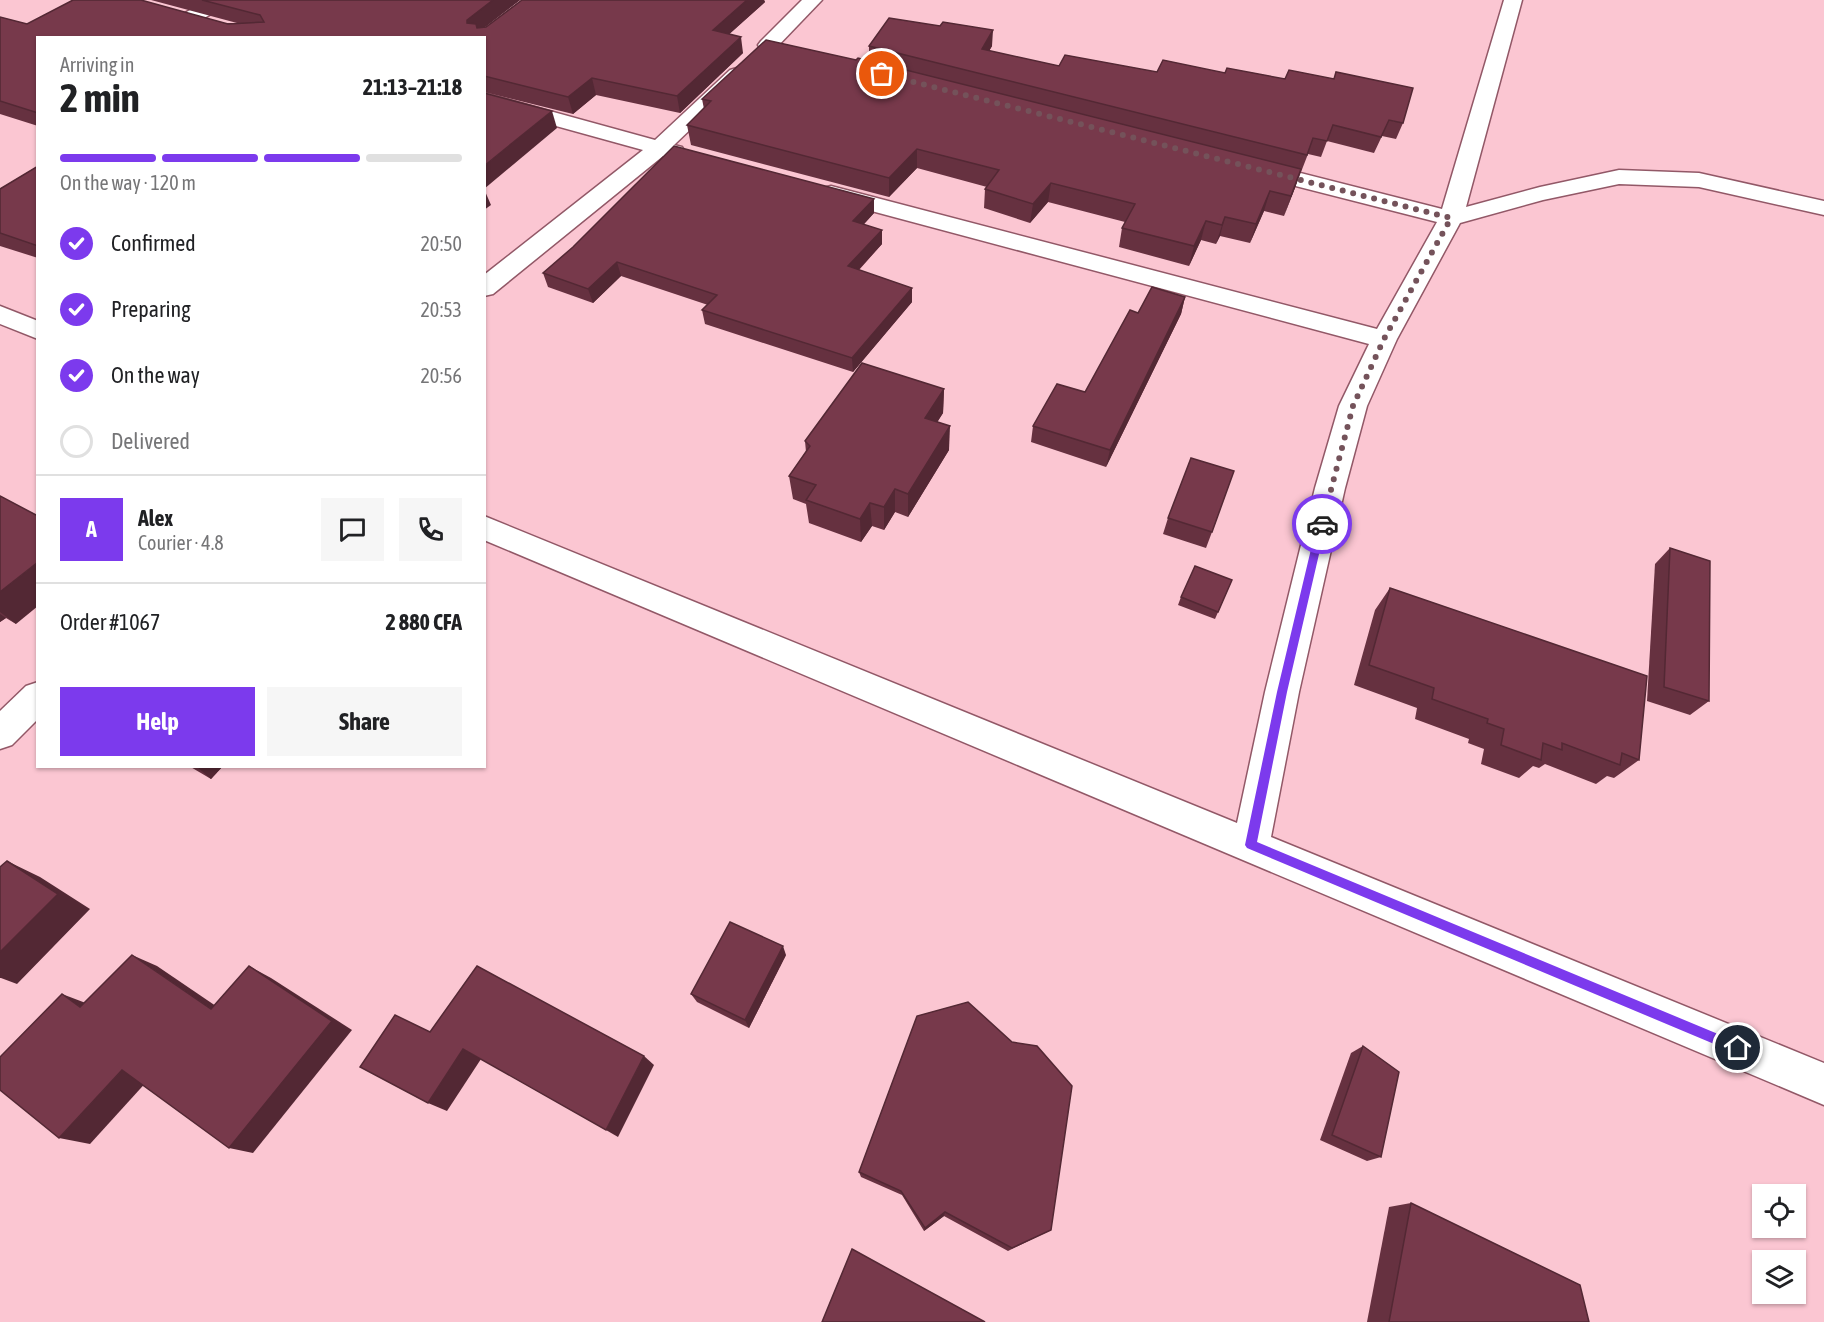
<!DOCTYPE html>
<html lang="en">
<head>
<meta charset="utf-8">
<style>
	:root { --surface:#fff; --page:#f6f6f6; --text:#202124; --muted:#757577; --line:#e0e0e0; --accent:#7c3aed }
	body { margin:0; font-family:"Asap Condensed",sans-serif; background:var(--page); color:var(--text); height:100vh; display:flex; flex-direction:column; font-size:22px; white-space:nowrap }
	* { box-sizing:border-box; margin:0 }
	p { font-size:20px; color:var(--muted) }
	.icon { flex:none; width:33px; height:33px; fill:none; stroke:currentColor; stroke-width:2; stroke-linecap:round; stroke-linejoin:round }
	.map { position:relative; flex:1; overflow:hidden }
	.drawer { position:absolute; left:36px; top:36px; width:450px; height:732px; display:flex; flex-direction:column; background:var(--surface); border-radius:0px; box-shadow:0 2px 4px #0004 }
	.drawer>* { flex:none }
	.controls { position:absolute; left:1752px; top:1184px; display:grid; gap:12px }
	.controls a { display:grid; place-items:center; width:54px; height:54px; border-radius:0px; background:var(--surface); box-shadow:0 2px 4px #0004; font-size:30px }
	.pin { position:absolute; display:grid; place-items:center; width:51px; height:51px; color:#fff; margin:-26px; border:3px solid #fff; border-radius:50%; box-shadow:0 2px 6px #0007 }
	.courier { position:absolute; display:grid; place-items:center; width:60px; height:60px; margin:-30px; border:4px solid #7c3aed; border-radius:50%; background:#fff; color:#222; box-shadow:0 2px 8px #0007 }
	.summary em { font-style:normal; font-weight:700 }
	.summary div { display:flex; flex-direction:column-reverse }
	.summary { display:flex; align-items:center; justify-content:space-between; height:102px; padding:0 24px }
	h1 { font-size:39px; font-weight:700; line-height:45px }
	.bar { display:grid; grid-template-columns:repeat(4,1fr); gap:9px 6px; align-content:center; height:72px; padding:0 24px }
	.bar i { height:8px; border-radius:4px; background:var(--line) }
	.bar .active { background:var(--accent) }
	.bar p { grid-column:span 4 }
	.line { display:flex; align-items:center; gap:15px; padding:0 24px; border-top:2px solid var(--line) }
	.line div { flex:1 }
	.round { display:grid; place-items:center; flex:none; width:63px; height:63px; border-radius:0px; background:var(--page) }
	ol { padding:0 24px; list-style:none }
	li { display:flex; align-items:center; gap:18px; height:66px }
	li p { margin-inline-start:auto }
	li .icon { padding:6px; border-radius:50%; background:var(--accent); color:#fff; stroke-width:4 }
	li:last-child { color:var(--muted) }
	li i { width:33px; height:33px; border:3px solid var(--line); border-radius:50% }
	.primary-button { display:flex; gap:12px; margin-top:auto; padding:12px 24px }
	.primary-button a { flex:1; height:69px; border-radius:0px; background:var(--accent); color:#fff; font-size:24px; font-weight:700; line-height:69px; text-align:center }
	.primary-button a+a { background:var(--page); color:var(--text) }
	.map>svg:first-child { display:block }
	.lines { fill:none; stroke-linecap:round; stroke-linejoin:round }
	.minor-casing { stroke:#925867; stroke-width:3 }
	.minor { fill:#fff; fill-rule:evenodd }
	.wall { fill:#663140 }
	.shaded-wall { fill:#532834 }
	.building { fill:#77394b; stroke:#532834; stroke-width:1.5 }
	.route { fill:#7c3aed }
	.done { stroke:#74525a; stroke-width:6; stroke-dasharray:0 10.8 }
</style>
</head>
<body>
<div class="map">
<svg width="1824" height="1322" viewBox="0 0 1824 1322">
	<rect width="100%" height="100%" fill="#fbc6d2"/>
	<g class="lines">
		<g class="minor-casing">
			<g id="minor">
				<path d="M208 0H231L229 4 197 22H183L180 18 183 14Z"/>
				<path d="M802 0H822L775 49H761L758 45 761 41Z"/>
				<path d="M1504 0H1522L1466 207 1540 187 1619 170 1699 173 1824 201V215L1699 187 1619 184 1543 200 1460 223 1397 339 1367 406 1345 488 1299 692 1271 837 1824 1063V1105L484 540V516L1237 823 1265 692 1315 488 1339 406 1369 344 823 198 820 193 823 188 831 186 1377 329 1437 222 1245 173 1242 168 1245 163 1253 161 1442 209Z"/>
				<path d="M737 68 744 70 747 74 744 78 674 145 682 147 685 152 682 157 674 159 663 156 493 294 484 296V275L643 150 484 106V93L655 140 730 70Z"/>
				<path d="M0 306 38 321V339L0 324Z"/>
				<path d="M38 682V719L12 745 0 749V711L26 686Z"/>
			</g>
		</g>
		<use href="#minor" class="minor"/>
	</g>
	<g class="wall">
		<path d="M151 0H520L484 27H486L522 0H764L765 2 729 34 743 53 680 113 596 95 573 114 484 92V38H38V126L0 114V17L27 24 237 23Z"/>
		<path d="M869 46H992L989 51 1059 66 1065 55 1403 123 1396 139 1382 136 1374 153 1327 141 1321 157 1308 154 1284 216 1264 211 1250 243 1220 236 1216 244 1201 240 1189 266 1119 247 1122 228 1125 222 1048 202 1030 223 984 208 985 189 987 187 917 168 889 197 691 145 687 125 704 109 702 99 856 60H869Z"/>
		<path d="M38 166V258L0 246V189Z"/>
		<path d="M874 199V213L864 224 882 244 859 270 912 302 853 372 705 324 702 310 708 305 621 276 593 303 548 287 543 273Z"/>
		<path d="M1185 297 1181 314 1106 467 1031 442 1033 426 1085 392 1138 313Z"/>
		<path d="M944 389 943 413 937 422 949 450 908 517 895 512 884 530 872 526 861 542 809 523 806 504 793 499 789 476 806 452 805 441Z"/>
		<path d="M0 496 16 624 6 618 0 622Z"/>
		<path d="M1168 518 1212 532 1206 548 1163 534Z"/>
		<path d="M1670 548 1709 701 1690 715 1647 701 1655 564Z"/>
		<path d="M1232 580 1215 619 1178 605 1181 597Z"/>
		<path d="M1390 588 1639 760 1614 778 1607 776 1596 784 1545 764 1539 768 1533 766 1519 778 1481 764 1484 749 1468 743 1469 739 1415 719 1417 708 1354 685 1375 610Z"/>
		<path d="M189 766H223L211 779Z"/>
		<path d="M786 955 749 1028 697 1002 691 994Z"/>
		<path d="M1363 1046 1381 1157 1367 1161 1320 1140 1351 1053Z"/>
		<path d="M859 1172 1051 1230 1008 1251 944 1216 924 1231 902 1195 861 1177Z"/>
		<path d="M1411 1203 1589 1322H1367L1389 1207Z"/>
	</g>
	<g class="shaded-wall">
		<path d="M493 0H520L479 32 467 23V20Z"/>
		<path d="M747 0H764L765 2 715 47 713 30Z"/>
		<path d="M993 30 992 46 981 65 982 49Z"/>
		<path d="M741 37 743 53 680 113 677 96Z"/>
		<path d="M592 78 596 95 573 114 568 97Z"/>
		<path d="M552 111 557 128 484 189V166Z"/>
		<path d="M917 149V168L889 197V178Z"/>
		<path d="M1301 169 1295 188 1284 216 1291 196Z"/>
		<path d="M1051 183 1048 202 1030 223 1033 204Z"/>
		<path d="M484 189 491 205 484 210Z"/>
		<path d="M1270 191 1264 211 1250 243 1256 224Z"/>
		<path d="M874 199V213L854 235 853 221Z"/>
		<path d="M1225 217 1220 236 1216 244 1222 225Z"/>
		<path d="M1206 221 1201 240 1189 266 1194 246Z"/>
		<path d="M882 230V244L849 280 848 266Z"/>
		<path d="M617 262 621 276 593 303 588 289Z"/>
		<path d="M912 288V302L853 372 852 358Z"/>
		<path d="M1185 297 1181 314 1106 467 1110 450Z"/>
		<path d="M944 389 943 413 925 442V418Z"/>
		<path d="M950 426 949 450 908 517V494Z"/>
		<path d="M895 489V512L884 530V507Z"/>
		<path d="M870 503 872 526 861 542 860 519Z"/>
		<path d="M38 562V606L16 624 0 612V592Z"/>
		<path d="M0 614 6 618 0 622Z"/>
		<path d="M196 766H223L211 779Z"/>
		<path d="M7 861 40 877 90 909 17 984 1 978H0V952Z"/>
		<path d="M783 946 786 955 749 1028 745 1020Z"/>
		<path d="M132 955 157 966 235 1019 211 1009Z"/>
		<path d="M249 966 271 978 352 1030 253 1153 229 1148Z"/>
		<path d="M62 994 91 1005 80 1007Z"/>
		<path d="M463 1049 481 1059 447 1111 428 1103Z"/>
		<path d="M644 1056 654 1065 618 1137 606 1130Z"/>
		<path d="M122 1070 150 1078 90 1144 59 1138Z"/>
		<path d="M945 1212 944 1216 924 1231 925 1228Z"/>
	</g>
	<g class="building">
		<path d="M73 0H141L228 24 264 22 260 15 202 0H493L467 20V23L476 24 477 28 486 27 522 0H747L713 30 741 37 677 96 592 78 568 97 484 76V38H38V113L0 101V17L27 24Z"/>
		<path d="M889 18 940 26 943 22 993 30 982 49 1059 66 1065 55 1157 72 1163 60 1225 73 1227 68 1285 79 1289 70 1334 79 1336 72 1413 88 1403 123 1389 120 1381 137 1333 125 1327 141 1313 138 1307 155 869 46Z"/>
		<path d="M766 40 856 60 858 58 1301 169 1291 196 1270 191 1256 224 1225 217 1222 225 1206 221 1194 246 1122 228 1135 204 1051 183 1033 204 985 189 999 170 917 149 889 178 687 125 711 101 702 99Z"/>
		<path d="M484 93 552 111 484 166Z"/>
		<path d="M674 146 874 199 853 221 882 230 848 266 912 288 852 358 702 310 717 295 617 262 588 289 543 273 573 247Z"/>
		<path d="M38 166V246L0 233V189Z"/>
		<path d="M1152 287 1185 297 1110 450 1033 426 1057 384 1085 392 1130 310 1138 313Z"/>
		<path d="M862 363 944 389 925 418 950 426 908 494 895 489 884 507 870 503 860 519 806 500 816 485 789 476 810 446 805 441Z"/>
		<path d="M1191 458 1234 471 1212 532 1168 518Z"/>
		<path d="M0 496 38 516V562L0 592Z"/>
		<path d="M1670 548 1710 561 1709 701 1664 687Z"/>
		<path d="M1195 566 1232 580 1218 612 1181 597Z"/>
		<path d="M1390 588 1647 676 1639 760 1622 753 1620 765 1562 743V750L1543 743 1541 760 1501 745 1504 729 1487 723 1488 719 1432 699 1434 688 1369 665Z"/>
		<path d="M7 861 58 894 0 952V867Z"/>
		<path d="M730 922 783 946 745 1020 691 994Z"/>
		<path d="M132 955 211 1009 249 966 332 1021 229 1148 122 1070 59 1138 0 1090V1057L62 994 80 1007Z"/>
		<path d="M477 966 644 1056 606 1130 463 1049 428 1103 360 1067 395 1015 430 1032Z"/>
		<path d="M968 1002 1012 1042 1037 1046 1072 1086 1051 1230 1012 1248 945 1212 925 1228 901 1191 859 1172 917 1016Z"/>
		<path d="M1363 1046 1399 1072 1381 1157 1332 1135Z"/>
		<path d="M1411 1203 1580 1285 1589 1322H1389Z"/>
		<path d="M852 1249 985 1322H822Z"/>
	</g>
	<path class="route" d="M1322 520 1326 524 1287 692 1257 842 1742 1044V1052L1738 1054 1247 848 1245 845 1277 692 1317 524Z"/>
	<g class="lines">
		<path class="done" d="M882 74 1451 218 1384 339 1353 406 1322 524"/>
	</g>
</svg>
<div class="controls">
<a><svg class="icon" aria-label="locate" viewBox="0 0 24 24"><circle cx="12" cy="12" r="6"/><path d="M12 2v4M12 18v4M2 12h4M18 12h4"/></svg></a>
<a><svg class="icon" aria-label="layers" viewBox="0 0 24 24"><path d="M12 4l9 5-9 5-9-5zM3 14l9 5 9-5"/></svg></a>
</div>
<div class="pin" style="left:882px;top:74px;background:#ea580c"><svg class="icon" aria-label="bag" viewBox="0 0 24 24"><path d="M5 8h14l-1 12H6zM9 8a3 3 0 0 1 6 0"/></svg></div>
<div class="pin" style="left:1738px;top:1048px;background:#1f2937"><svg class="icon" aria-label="home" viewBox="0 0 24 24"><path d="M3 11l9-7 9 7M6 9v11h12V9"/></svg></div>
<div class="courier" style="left:1322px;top:524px"><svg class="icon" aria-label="car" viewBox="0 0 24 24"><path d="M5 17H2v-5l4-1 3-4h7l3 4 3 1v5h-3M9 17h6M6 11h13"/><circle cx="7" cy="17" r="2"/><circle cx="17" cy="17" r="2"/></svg></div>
<section class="drawer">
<div class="summary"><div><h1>2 min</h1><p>Arriving in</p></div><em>21:13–21:18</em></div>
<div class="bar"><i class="active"></i><i class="active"></i><i class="active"></i><i></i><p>On the way · 120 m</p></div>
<ol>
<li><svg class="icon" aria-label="check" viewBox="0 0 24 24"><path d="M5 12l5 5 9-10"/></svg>Confirmed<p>20:50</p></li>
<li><svg class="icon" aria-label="check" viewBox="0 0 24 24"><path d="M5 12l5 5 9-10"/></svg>Preparing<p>20:53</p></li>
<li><svg class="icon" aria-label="check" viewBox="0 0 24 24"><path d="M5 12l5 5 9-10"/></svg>On the way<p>20:56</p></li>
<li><i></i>Delivered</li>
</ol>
<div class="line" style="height:108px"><b class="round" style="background:var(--accent);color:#fff">A</b><div><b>Alex</b><p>Courier · 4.8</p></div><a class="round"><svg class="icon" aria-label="chat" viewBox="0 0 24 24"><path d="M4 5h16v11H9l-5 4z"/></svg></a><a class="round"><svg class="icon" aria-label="phone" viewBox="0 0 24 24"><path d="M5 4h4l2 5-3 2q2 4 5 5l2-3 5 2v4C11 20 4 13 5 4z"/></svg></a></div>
<div class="line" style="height:78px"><div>Order #1067</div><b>2 880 CFA</b></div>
<div class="primary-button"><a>Help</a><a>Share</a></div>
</section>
</div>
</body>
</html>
